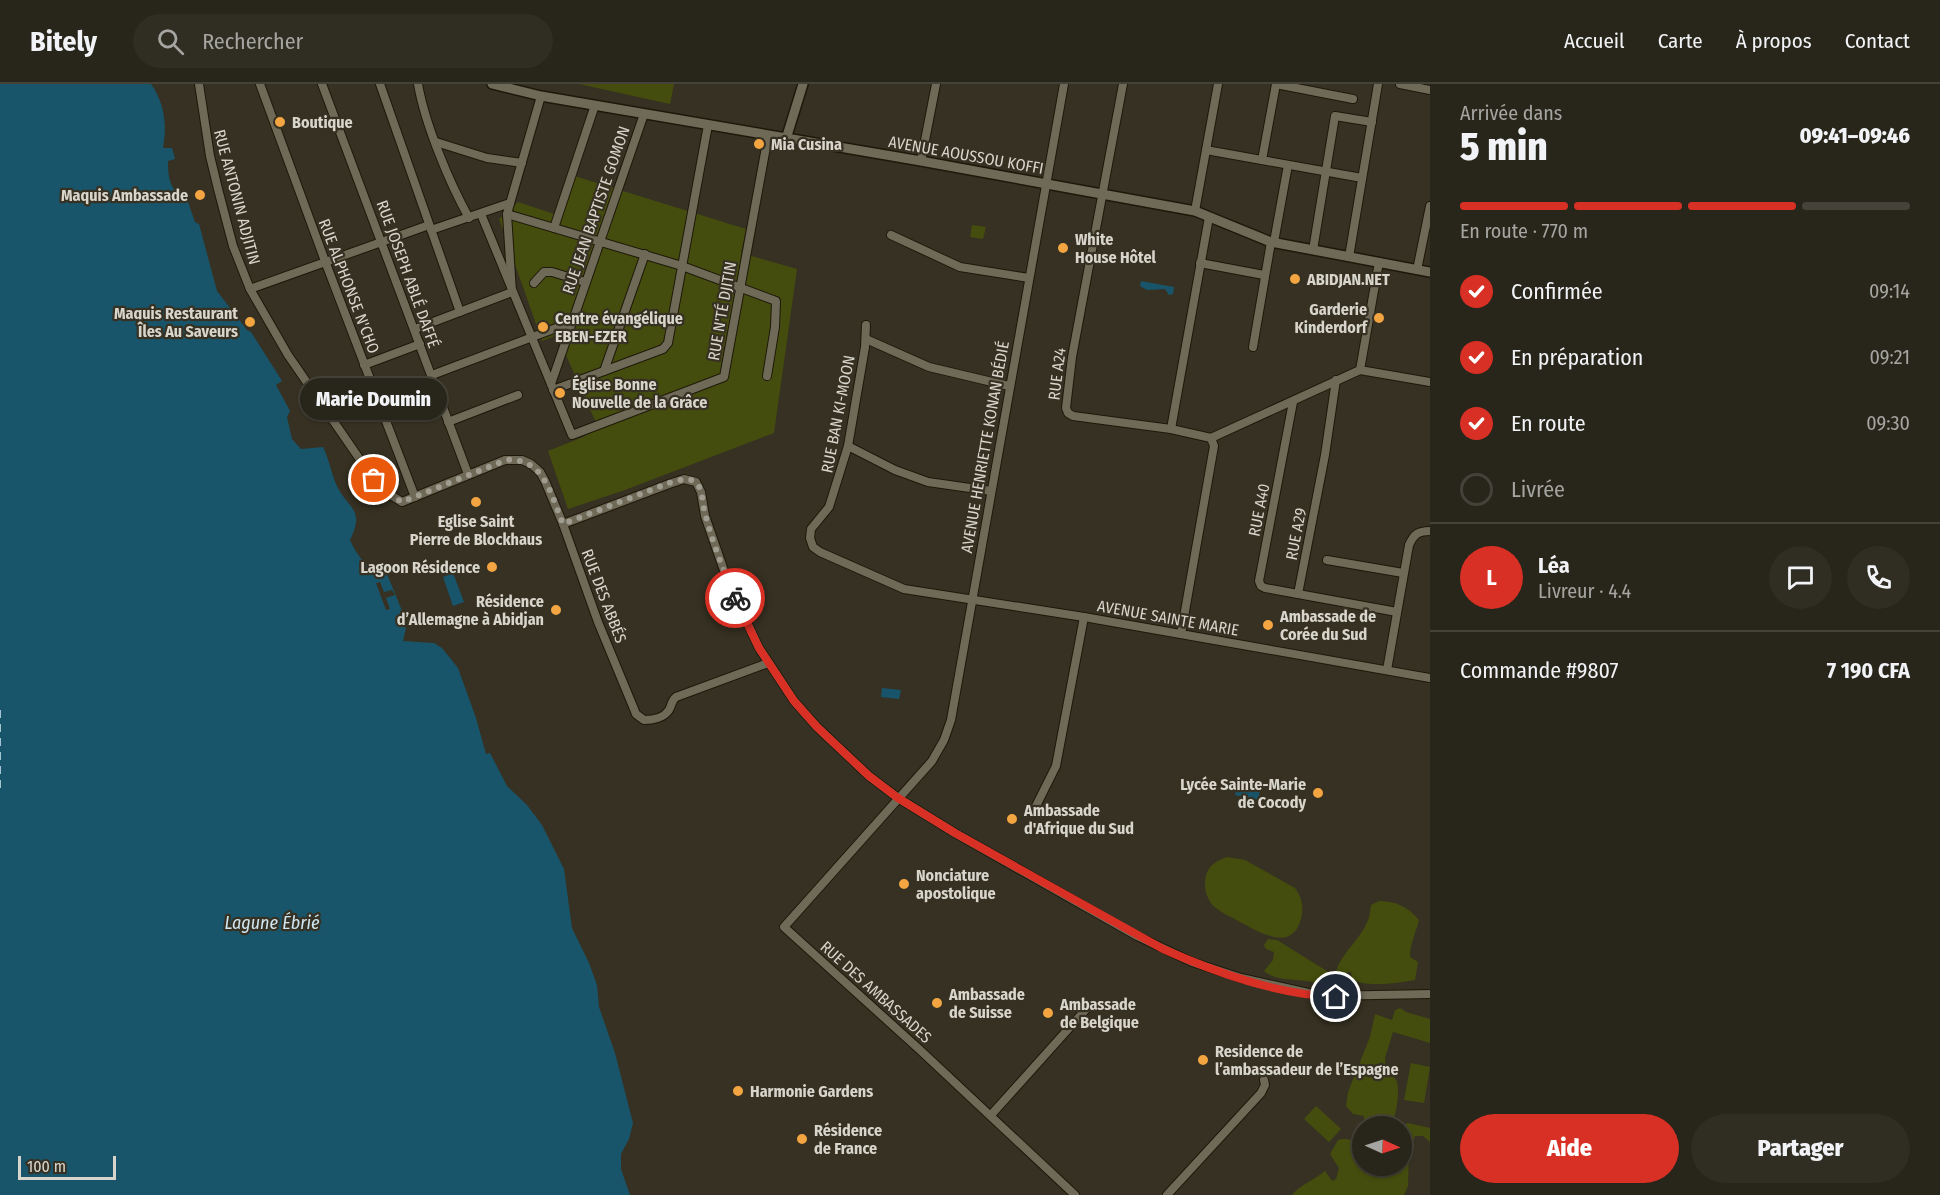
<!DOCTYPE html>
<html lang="fr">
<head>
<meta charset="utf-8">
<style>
	:root { --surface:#28251a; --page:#302d23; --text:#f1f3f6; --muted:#a5a5a2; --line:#444239; --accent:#d93025 }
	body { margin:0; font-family:"Fira Sans Condensed",sans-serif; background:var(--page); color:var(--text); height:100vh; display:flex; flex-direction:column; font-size:22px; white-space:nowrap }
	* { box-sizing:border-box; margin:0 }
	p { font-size:20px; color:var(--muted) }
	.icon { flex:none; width:33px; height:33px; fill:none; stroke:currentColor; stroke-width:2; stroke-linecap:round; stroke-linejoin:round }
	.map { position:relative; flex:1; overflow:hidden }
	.side { display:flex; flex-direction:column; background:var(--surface); width:510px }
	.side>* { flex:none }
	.needle { width:39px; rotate:93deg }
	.fabs { position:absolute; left:1352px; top:1032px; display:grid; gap:12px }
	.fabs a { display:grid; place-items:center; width:60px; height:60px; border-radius:50%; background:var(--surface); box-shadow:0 2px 4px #0004,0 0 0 2px var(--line); font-size:30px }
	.scale { position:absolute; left:18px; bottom:15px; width:98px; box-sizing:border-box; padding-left:6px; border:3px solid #d8d5cc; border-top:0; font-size:16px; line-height:21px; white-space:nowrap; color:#d8d5cc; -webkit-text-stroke:4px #363122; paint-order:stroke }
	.pin { position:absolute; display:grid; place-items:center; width:51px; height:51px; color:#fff; margin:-26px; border:3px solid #fff; border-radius:50%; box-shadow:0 2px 6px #0007 }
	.courier { position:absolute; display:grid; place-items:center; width:60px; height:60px; margin:-30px; border:4px solid #d93025; border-radius:50%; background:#fff; color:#222; box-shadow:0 2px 8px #0007 }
	.bubble { position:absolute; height:42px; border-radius:21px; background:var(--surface); box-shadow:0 2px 4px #0004,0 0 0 2px var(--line); font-size:20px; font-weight:800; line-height:42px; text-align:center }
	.summary em { font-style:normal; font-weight:800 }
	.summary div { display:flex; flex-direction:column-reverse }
	.summary { display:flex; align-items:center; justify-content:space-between; height:102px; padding:0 30px }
	h1 { font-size:39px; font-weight:800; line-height:45px }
	.bar { display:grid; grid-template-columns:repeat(4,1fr); gap:9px 6px; align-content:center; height:72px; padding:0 30px }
	.bar i { height:8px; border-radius:4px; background:var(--line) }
	.bar .current { background:var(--accent) }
	.bar p { grid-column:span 4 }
	.line { display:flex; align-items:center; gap:15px; padding:0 30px; border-top:2px solid var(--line) }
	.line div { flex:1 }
	.round { display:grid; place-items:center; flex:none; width:63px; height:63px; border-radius:32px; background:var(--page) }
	ol { padding:0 30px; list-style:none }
	li { display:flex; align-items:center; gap:18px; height:66px }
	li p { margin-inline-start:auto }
	li .icon { padding:6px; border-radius:50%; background:var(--accent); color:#fff; stroke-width:4 }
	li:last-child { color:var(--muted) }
	li i { width:33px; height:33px; border:3px solid var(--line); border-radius:50% }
	.primary-button { display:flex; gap:12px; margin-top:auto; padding:12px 30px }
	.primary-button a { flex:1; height:69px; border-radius:36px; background:var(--accent); color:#fff; font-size:24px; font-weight:800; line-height:69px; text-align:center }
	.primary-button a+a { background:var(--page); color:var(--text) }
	header { display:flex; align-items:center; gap:36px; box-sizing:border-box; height:84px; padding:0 30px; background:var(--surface); border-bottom:2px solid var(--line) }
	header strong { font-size:28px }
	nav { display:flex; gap:33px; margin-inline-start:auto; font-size:21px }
	.search { width:420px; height:54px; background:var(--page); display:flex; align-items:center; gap:15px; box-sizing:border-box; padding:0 21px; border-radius:33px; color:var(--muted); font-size:22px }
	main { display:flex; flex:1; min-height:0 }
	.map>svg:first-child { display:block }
	.green { fill:#444d0d }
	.water { fill:#19556a }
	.pier { fill:#363122 }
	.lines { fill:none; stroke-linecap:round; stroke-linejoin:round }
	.ferry { stroke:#cfe7f2; stroke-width:1.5; stroke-dasharray:8 6; stroke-linecap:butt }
	.minor-casing { stroke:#1e180a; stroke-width:10 }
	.tertiary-casing { stroke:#1e180a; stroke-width:12 }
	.minor { stroke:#6f6958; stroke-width:8 }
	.tertiary { stroke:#6f6958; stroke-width:9 }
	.done { stroke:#9f9c90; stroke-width:6; stroke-dasharray:0 10.8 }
	.route { stroke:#d93025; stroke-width:8 }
	.poi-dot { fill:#f2a541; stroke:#363122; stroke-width:2 }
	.labels { text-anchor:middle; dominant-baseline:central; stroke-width:4.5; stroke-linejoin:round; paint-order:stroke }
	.poi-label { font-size:16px; font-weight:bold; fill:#d8d5cc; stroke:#363122; text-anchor:start }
	.street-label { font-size:16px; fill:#d8d5cc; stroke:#363122 }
	.water-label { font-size:18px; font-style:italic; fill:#cfe7f2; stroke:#363122 }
</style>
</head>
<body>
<header>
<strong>Bitely</strong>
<div class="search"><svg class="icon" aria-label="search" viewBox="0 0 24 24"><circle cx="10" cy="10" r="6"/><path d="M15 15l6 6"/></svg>Rechercher</div>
<nav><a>Accueil</a><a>Carte</a><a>À propos</a><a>Contact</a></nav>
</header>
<main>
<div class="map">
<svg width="1430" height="1111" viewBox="0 0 1430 1111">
	<rect width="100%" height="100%" fill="#363122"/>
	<g class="green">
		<path d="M579 0H674L670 20Z"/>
		<path d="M568 90 746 145 741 169 797 185 774 349 625 406 568 425 548 367 583 353 598 343 557 251 542 257 499 135 518 118 554 130Z"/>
		<path d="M972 141 986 143 983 155 970 153Z"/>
		<path d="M1227 773 1245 776 1295 804C1302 813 1304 824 1301 835 1292 869 1259 848 1240 838 1232 833 1223 830 1216 824 1204 815 1201 794 1211 782 1215 778 1221 775 1227 773Z"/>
		<path d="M1379 817C1396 817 1408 823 1419 836 1416 849 1410 859 1410 873L1418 878 1415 896C1400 899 1364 904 1352 895L1351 888 1345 889 1343 894 1346 907 1344 908 1338 904 1329 908C1324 905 1318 900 1312 898 1296 894 1277 898 1264 887L1273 876 1274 868 1266 865 1264 861 1268 855 1277 856 1330 889 1336 887C1343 867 1361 855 1368 836 1370 832 1370 826 1371 821Z"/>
		<path d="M1400 924 1406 928 1430 935V959L1393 948 1385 974 1386 989C1386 990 1394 993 1395 994 1401 1000 1397 1031 1392 1038L1393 1042H1364V1032L1353 1030 1346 1022 1348 1008 1370 953 1375 930 1392 936 1395 926Z"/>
		<path d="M1411 979 1430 983 1424 1019 1404 1016Z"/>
		<path d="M1316 1022 1341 1045 1329 1058 1304 1035Z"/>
		<path d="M1408 1039 1430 1044V1058L1423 1052H1415L1409 1069 1408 1102 1404 1111H1292C1300 1101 1314 1096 1325 1087L1332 1097 1336 1095 1339 1084 1330 1070 1338 1056C1348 1053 1353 1057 1362 1058V1082H1401V1042Z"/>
	</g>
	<g class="water">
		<path d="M0 0H151C165 20 167 41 163 64H172L175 75 168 77C168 94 170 108 187 115L195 138 199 140 217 207 247 246 251 248 282 297 276 301 290 327 287 333 292 355 301 365 323 363C329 375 331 388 336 400 347 425 366 424 350 456 357 471 367 488 385 485L407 539 403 557 434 559 442 564 458 584 476 634 486 670 490 669 507 702 527 721 542 741 564 785 572 844 589 879 597 901 599 923 615 969 633 1039 629 1055 621 1070V1085L630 1111H0Z"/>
		<path d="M1141 197 1174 203 1173 210 1169 211 1165 205 1147 206 1140 202Z"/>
		<path d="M453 489 464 518 453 522 443 493Z"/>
		<path d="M882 604 901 606 899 615 881 613Z"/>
		<path d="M1237 701 1260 706 1258 716 1235 711Z"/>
	</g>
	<path class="pier" d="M380 498 384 508 392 506 395 511 386 514 390 525 386 526 376 499Z"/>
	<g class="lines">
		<path class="ferry" d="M0 626V707"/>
		<g class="minor-casing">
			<g id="minor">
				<path d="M199 0 210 72 218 105 233 162 250 205 288 271 374 396 384 407 402 418 505 376H522L531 380 540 388 545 397 563 440 598 538 634 625 636 630 644 636C652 636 664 634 669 626 672 621 671 617 676 613L768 579"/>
				<path d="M260 0 325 177 415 413"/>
				<path d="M322 0 468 390"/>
				<path d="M380 0 460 228"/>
				<path d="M418 0C425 40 449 98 469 134"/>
				<path d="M1064 0 951 636 944 656 932 677 784 843 920 966 1075 1111"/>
				<path d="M1123 0 1072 273 1066 324 1068 329 1073 332 1171 345 1211 354"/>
				<path d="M1276 0 1353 15"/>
				<path d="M1400 0 1430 6"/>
				<path d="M436 58 487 74 522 79"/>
				<path d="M1206 66 1362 94"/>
				<path d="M1262 76 1276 0"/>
				<path d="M921 77 936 0"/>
				<path d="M1195 127 1218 0"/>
				<path d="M481 130 572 351 724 293 768 52"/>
				<path d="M507 130 682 182 776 217 775 243 767 292"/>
				<path d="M554 144 595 21"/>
				<path d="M431 146 510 119"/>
				<path d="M891 151 960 183 1029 194"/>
				<path d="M1274 158 1288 81"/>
				<path d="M1313 166 1335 32 1372 38"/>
				<path d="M1349 173 1378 0"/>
				<path d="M1200 179 1264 191"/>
				<path d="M1417 186 1430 122"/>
				<path d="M534 199 544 188H552L585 198"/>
				<path d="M250 205 429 141"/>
				<path d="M866 241 865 263 848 362 829 423 811 445 810 454 813 463 820 468 904 505 1084 533 1430 594"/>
				<path d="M415 245 512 208 507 130 541 12"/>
				<path d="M866 255 929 283 1009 302"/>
				<path d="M1253 263 1271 158"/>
				<path d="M364 281 420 260"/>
				<path d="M1360 286 1379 178"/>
				<path d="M1360 286 1430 298"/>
				<path d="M604 287 645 170"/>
				<path d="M432 291 572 238"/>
				<path d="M1336 296 1325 371 1298 510 1397 528"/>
				<path d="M551 300 644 30"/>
				<path d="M553 306 663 265 668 259 708 41"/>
				<path d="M1293 318 1259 497 1261 502 1265 504 1298 510"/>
				<path d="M448 338 518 311"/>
				<path d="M1171 345 1209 133"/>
				<path d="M1211 354 1360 286"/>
				<path d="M848 362 895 386 928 398 991 407"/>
				<path d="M563 440 669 400 684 395 696 398 701 408 705 432 727 495 759 564 794 617 817 643 869 692 898 714 955 749 1137 852 1192 878 1241 894 1322 912 1430 910"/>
				<path d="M1327 476 1403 489"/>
				<path d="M1181 550 1214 362 1211 354"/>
				<path d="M1387 586 1409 461C1414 450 1418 447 1430 447"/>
				<path d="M1036 722 1056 682 1084 533"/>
				<path d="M991 1031 1088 923"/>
				<path d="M1167 1111 1261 1009 1265 1001 1264 996"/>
			</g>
		</g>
		<g class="tertiary-casing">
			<g id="tertiary">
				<path d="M492 0 541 12 921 77 1195 127 1271 158 1430 188"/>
				<path d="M786 55 803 0"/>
			</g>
		</g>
		<use href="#minor" class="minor"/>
		<use href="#tertiary" class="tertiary"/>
	</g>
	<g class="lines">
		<path class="done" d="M374 396 384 407 402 418 506 376C544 373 551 411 563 440L669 399C677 397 689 392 696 399 703 405 702 417 704 425 711 455 723 485 735 514"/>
		<path class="route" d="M735 514 759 564 794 617 817 643 869 692 898 714 955 749 1163 865C1217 889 1276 910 1336 913"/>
	</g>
	<g class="poi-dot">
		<circle cx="280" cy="38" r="6"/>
		<circle cx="759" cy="60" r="6"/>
		<circle cx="200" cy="111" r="6"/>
		<circle cx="1063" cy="164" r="6"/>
		<circle cx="1295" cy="195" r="6"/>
		<circle cx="1379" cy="234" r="6"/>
		<circle cx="250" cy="238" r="6"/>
		<circle cx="543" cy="243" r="6"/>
		<circle cx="560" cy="309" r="6"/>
		<circle cx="476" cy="418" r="6"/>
		<circle cx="492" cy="483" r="6"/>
		<circle cx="556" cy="526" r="6"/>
		<circle cx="1268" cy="541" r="6"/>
		<circle cx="1318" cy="709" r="6"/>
		<circle cx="1012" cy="735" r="6"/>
		<circle cx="904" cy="800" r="6"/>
		<circle cx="937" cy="919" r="6"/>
		<circle cx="1048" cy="929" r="6"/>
		<circle cx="1203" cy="976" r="6"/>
		<circle cx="738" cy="1007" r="6"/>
		<circle cx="802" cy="1055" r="6"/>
	</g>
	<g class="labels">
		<g class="poi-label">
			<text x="292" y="38">Boutique</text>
			<text x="771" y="60">Mia Cusina</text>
			<text x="188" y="111" text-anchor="end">Maquis Ambassade</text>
			<text x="1075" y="155">White<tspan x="1075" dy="18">House Hôtel</tspan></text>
			<text x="1307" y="195">ABIDJAN.NET</text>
			<text x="1367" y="225" text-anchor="end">Garderie<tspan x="1367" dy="18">Kinderdorf</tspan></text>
			<text x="238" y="229" text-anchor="end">Maquis Restaurant<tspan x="238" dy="18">Îles Au Saveurs</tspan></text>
			<text x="555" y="234">Centre évangélique<tspan x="555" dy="18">EBEN-EZER</tspan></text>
			<text x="572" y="300">Église Bonne<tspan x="572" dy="18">Nouvelle de la Grâce</tspan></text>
			<text x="476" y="437" text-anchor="middle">Eglise Saint<tspan x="476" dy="18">Pierre de Blockhaus</tspan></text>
			<text x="480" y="483" text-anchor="end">Lagoon Résidence</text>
			<text x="544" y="517" text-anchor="end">Résidence<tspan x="544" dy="18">d’Allemagne à Abidjan</tspan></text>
			<text x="1280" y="532">Ambassade de<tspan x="1280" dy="18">Corée du Sud</tspan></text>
			<text x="1306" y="700" text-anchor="end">Lycée Sainte-Marie<tspan x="1306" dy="18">de Cocody</tspan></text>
			<text x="1024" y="726">Ambassade<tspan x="1024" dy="18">d'Afrique du Sud</tspan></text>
			<text x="916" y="791">Nonciature<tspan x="916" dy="18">apostolique</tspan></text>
			<text x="949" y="910">Ambassade<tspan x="949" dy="18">de Suisse</tspan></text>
			<text x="1060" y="920">Ambassade<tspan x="1060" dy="18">de Belgique</tspan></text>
			<text x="1215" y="967">Residence de<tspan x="1215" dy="18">l’ambassadeur de l’Espagne</tspan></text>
			<text x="750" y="1007">Harmonie Gardens</text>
			<text x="814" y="1046">Résidence<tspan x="814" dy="18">de France</tspan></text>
		</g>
		<g class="street-label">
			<text transform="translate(966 71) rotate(10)">AVENUE AOUSSOU KOFFI</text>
			<text transform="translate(237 113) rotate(75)">RUE ANTONIN ADJITIN</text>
			<text transform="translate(596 126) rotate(-71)">RUE JEAN BAPTISTE GOMON</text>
			<text transform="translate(408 190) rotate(70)">RUE JOSEPH ABLÉ DAFFÉ</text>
			<text transform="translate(349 202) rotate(69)">RUE ALPHONSE N'CHO</text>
			<text transform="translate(722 227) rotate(-80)">RUE N'TÉ DJITIN</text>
			<text transform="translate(1057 290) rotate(-83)">RUE A24</text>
			<text transform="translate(838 330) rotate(-79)">RUE BAN KI-MOON</text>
			<text transform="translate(985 363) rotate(-80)">AVENUE HENRIETTE KONAN BÉDIÉ</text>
			<text transform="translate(1259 426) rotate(-79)">RUE A40</text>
			<text transform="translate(1296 450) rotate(-79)">RUE A29</text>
			<text transform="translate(604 512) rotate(69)">RUE DES ABBÉS</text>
			<text transform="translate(1168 534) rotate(10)">AVENUE SAINTE MARIE</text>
			<text transform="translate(876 908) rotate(42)">RUE DES AMBASSADES</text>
		</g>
		<g class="water-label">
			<text x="272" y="839">Lagune Ébrié</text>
		</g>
	</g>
</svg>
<div class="fabs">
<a><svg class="needle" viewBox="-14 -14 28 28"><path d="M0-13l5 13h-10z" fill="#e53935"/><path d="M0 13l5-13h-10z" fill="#a5a5a2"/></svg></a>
</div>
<div class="scale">100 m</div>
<div class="pin" style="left:374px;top:396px;background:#ea580c"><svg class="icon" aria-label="bag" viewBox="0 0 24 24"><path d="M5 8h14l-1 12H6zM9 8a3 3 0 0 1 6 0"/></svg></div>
<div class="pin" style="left:1336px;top:913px;background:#1f2937"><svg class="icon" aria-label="home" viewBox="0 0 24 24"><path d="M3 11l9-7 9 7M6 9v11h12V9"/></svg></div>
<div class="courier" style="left:735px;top:514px"><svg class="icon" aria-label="bike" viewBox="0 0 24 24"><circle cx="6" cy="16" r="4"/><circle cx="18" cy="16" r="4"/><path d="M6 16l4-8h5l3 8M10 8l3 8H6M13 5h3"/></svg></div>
<div class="bubble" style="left:300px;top:294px;width:147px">Marie Doumin</div>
</div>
<section class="side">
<div class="summary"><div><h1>5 min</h1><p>Arrivée dans</p></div><em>09:41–09:46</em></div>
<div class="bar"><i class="current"></i><i class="current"></i><i class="current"></i><i></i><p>En route · 770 m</p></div>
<ol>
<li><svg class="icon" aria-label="check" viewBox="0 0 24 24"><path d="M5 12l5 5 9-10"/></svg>Confirmée<p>09:14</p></li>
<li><svg class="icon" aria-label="check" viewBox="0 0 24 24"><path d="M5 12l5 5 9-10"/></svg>En préparation<p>09:21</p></li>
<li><svg class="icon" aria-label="check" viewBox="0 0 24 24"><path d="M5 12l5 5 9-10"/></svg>En route<p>09:30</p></li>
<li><i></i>Livrée</li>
</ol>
<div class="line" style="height:108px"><b class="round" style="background:var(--accent);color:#fff">L</b><div><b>Léa</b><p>Livreur · 4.4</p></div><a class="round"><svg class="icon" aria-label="chat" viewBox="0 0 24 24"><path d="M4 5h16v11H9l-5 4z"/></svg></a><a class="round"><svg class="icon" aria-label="phone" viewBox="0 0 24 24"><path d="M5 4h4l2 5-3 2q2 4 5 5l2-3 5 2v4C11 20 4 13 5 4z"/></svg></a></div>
<div class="line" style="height:78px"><div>Commande #9807</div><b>7 190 CFA</b></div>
<div class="primary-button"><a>Aide</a><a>Partager</a></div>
</section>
</main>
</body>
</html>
